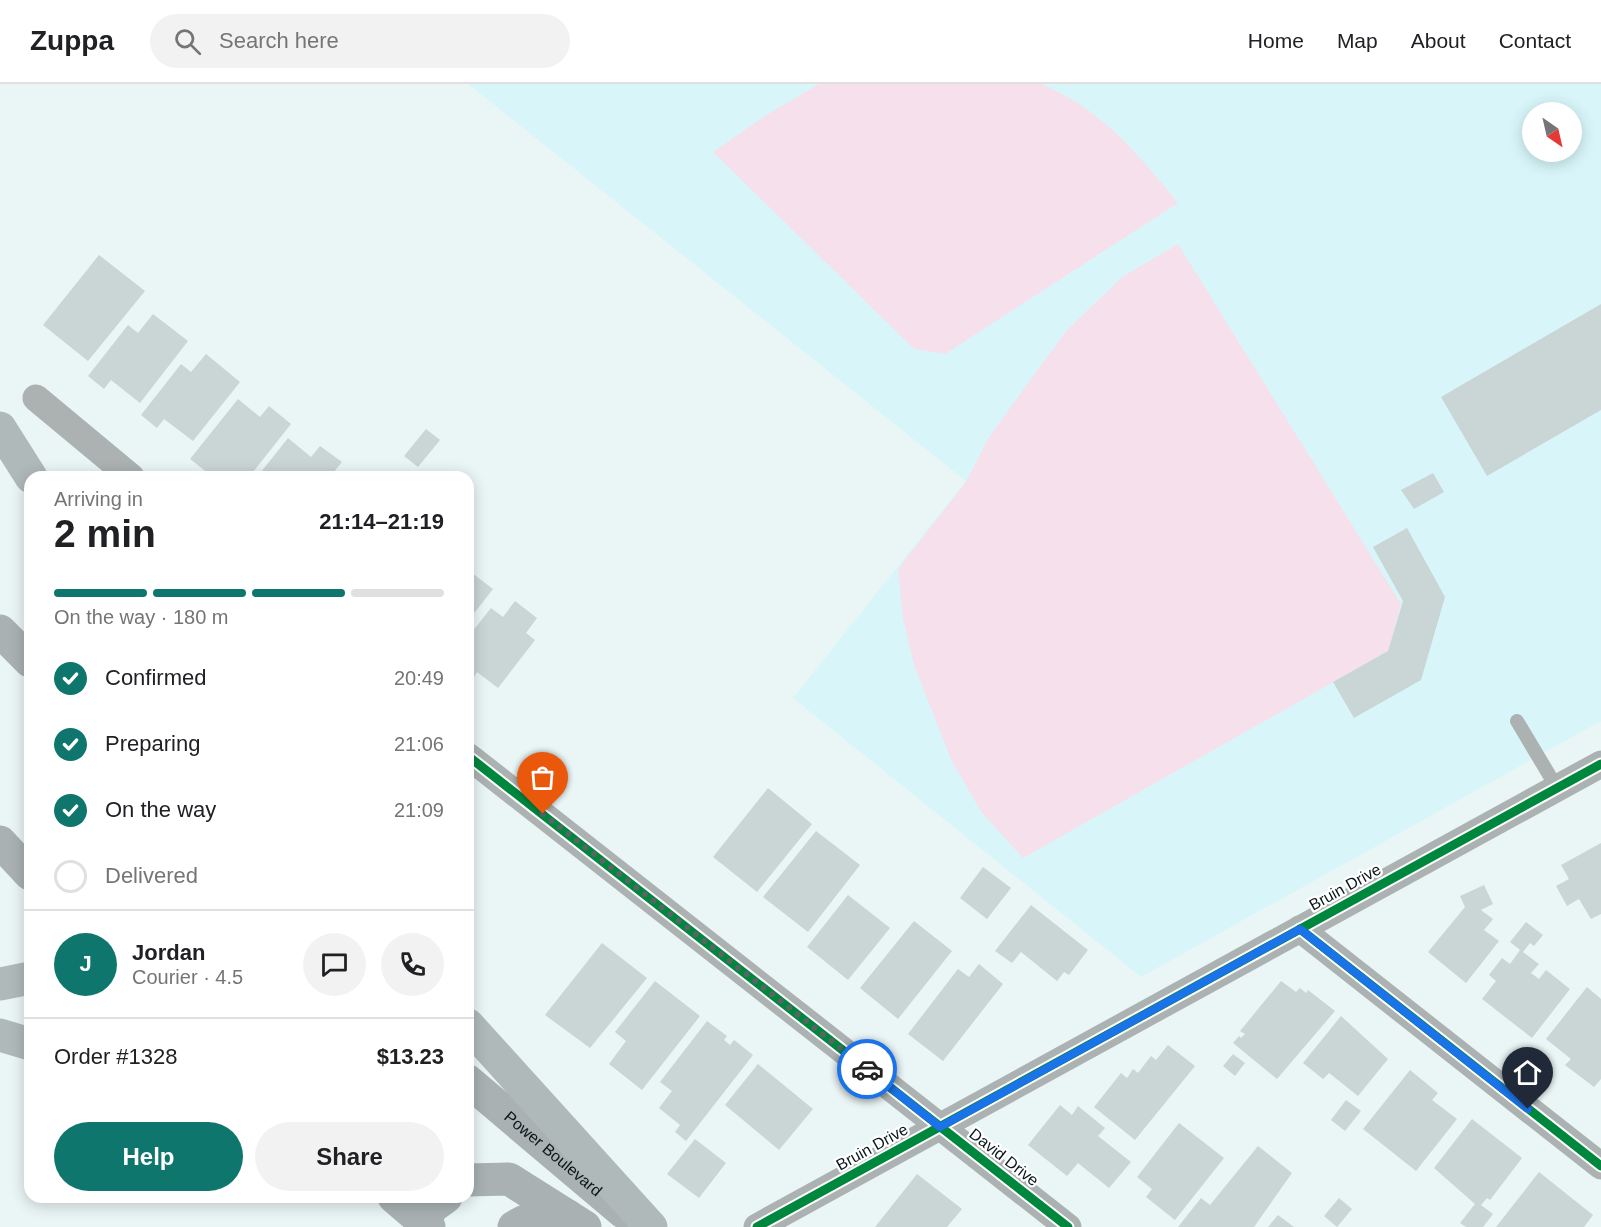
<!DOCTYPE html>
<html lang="en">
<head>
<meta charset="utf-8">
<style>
	:root { --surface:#fff; --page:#f2f2f2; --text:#202124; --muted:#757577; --line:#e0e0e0; --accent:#0f766e }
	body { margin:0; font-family:Arial,sans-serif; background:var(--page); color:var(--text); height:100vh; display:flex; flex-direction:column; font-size:22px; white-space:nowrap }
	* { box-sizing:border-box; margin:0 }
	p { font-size:20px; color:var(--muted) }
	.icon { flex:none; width:33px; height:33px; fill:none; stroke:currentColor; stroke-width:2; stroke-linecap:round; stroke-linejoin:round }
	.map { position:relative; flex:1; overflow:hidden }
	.panel { position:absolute; left:24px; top:387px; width:450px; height:732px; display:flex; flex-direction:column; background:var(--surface); border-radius:18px; box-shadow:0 3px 15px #0003 }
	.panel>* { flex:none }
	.needle { width:39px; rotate:146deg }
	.controls { position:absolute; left:1522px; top:18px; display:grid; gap:12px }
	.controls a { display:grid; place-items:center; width:60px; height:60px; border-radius:50%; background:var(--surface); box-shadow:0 3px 15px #0003; font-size:30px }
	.pin { position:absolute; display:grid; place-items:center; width:51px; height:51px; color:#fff; margin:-62px -26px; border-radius:50% 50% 50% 0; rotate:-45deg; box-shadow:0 0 6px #0007 }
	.pin .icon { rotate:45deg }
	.courier { position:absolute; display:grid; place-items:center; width:60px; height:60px; margin:-30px; border:4px solid #1a73e8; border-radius:50%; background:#fff; color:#222; box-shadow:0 2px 8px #0007 }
	.head em { font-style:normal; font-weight:700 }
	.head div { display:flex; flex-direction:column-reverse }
	.head { display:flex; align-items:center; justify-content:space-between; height:102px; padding:0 30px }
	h1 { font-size:39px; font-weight:700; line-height:45px }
	.bar { display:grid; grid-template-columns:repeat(4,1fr); gap:9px 6px; align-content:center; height:72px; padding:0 30px }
	.bar i { height:8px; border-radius:4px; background:var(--line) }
	.bar .current { background:var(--accent) }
	.bar p { grid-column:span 4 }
	.line { display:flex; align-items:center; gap:15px; padding:0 30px; border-top:2px solid var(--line) }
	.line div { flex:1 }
	.round { display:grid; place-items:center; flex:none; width:63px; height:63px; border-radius:32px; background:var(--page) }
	ol { padding:0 30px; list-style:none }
	li { display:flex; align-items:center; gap:18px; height:66px }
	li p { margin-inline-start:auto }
	li .icon { padding:6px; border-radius:50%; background:var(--accent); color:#fff; stroke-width:4 }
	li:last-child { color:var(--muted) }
	li i { width:33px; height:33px; border:3px solid var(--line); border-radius:50% }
	.action { display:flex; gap:12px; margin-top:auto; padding:12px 30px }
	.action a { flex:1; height:69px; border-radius:36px; background:var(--accent); color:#fff; font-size:24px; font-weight:700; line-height:69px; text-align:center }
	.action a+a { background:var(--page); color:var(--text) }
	header { display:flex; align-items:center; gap:36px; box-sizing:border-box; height:84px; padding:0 30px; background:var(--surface); border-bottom:2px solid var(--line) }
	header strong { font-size:28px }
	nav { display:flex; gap:33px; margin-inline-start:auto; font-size:21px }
	.search { width:420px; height:54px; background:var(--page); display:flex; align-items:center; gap:15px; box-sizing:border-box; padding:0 21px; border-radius:33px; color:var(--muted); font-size:22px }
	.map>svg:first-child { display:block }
	.built { fill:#d8f6fa; fill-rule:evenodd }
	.green { fill:#f5e0eb }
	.building { fill:#cad5d6 }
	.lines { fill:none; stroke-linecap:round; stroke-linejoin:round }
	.service { stroke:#acb2b2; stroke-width:14 }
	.minor { stroke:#acb2b2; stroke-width:27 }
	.secondary { stroke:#a9b1b2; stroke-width:33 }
	.motorway { stroke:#b0b9ba; stroke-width:33 }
	.cycleway-casing { stroke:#fff; stroke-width:13 }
	.cycleway { stroke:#00873e; stroke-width:9 }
	.done { stroke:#586566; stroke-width:6; stroke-dasharray:0 10.8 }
	.route { stroke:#1a73e8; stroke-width:8 }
	.labels { text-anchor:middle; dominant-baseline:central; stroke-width:4.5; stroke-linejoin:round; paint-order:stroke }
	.street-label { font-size:16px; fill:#0a1719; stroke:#fff }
</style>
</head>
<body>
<header>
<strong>Zuppa</strong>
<div class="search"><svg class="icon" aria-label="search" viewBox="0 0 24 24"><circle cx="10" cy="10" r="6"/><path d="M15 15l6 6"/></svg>Search here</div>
<nav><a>Home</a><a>Map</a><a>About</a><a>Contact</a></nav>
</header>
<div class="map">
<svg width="1601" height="1143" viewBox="0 0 1601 1143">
	<rect width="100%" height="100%" fill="#eaf5f6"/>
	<path class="built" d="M468 0H1601V637L1141 893 793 614 966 397ZM1533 28H1572V68H1533Z"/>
	<g class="green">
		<path d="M819 0H1041C1103 26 1137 69 1178 119L945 270 914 265 713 68 768 30Z"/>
		<path d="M1178 160 1401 520 1388 567 1023 774 982 729 952 678 914 581 903 535 898 485 966 398 989 353 1066 247 1122 193Z"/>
	</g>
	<g class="building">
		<path d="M99 171 145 207 88 277 43 241Z"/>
		<path d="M1601 220V326L1487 392 1441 313Z"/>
		<path d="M153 230 188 257 140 319 111 296 104 305 88 292 128 241 138 249Z"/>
		<path d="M206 270 240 298 193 357 164 335 157 344 141 331 181 280 191 288Z"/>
		<path d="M238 315 260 333 269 322 291 340 249 393H213L190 375Z"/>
		<path d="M426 345 440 356 418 383 404 372Z"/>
		<path d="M288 354 311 373 320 362 342 378 330 393H257Z"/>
		<path d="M1433 389 1444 408 1414 425 1401 406Z"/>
		<path d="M1407 444 1445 513 1421 596 1354 634 1333 598 1388 567 1403 517 1373 463Z"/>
		<path d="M468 486 493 505 468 537Z"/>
		<path d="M515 517 537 534 526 549 535 556 498 604 477 588 474 593 468 588V553L491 524 503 533Z"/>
		<path d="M768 704 812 740 757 808 713 773Z"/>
		<path d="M816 747 860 781 808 848 763 813Z"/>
		<path d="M1601 759V830L1591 835 1579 815 1567 822 1556 802 1569 795 1561 781Z"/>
		<path d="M983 783 1011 804 987 835 960 814Z"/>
		<path d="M1484 801 1493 820 1481 826 1493 835 1484 846 1499 857 1466 899 1428 868 1465 823 1460 812Z"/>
		<path d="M848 811 890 844 848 896 807 863Z"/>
		<path d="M1031 821 1088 866 1069 891 1064 888 1057 897 1021 868 1012 879 995 867Z"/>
		<path d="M914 837 952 867 898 935 860 904Z"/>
		<path d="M1526 838 1543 851 1534 862 1530 859 1523 868 1539 880 1531 889 1539 895 1546 886 1570 905 1532 954 1482 915 1496 897 1489 891 1502 874 1510 880 1520 866 1510 858Z"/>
		<path d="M602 859 647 894 590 964 545 931Z"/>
		<path d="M979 880 1003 900 943 977 908 950 958 885 969 893Z"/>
		<path d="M655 897 700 932 642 1006 609 980 626 957 615 948Z"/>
		<path d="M1281 897 1296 908 1300 904 1306 909 1308 906 1335 927 1277 995 1233 959 1239 952 1241 954 1245 950 1240 947Z"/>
		<path d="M1587 903 1601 915V995L1594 1003 1565 981 1571 975 1546 955Z"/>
		<path d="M1341 932 1388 975 1358 1012 1329 989 1323 995 1303 979Z"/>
		<path d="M707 937 727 952 724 956 730 961 734 956 753 971 686 1057 675 1048 680 1041 659 1024 672 1007 660 998Z"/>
		<path d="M1168 961 1195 982 1135 1056 1094 1023 1121 989 1127 994 1133 985 1138 989 1151 972 1156 976Z"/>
		<path d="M1233 970 1245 979 1235 992 1223 982Z"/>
		<path d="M758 980 813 1025 779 1066 725 1021Z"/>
		<path d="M1410 986 1438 1009 1432 1016 1457 1035 1416 1087 1363 1045Z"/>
		<path d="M1346 1016 1361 1027 1345 1047 1331 1036Z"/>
		<path d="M1060 1021 1072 1031 1078 1022 1105 1044 1098 1052 1131 1078 1109 1104 1078 1079 1067 1092 1028 1061Z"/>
		<path d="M1472 1035 1522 1074 1490 1116 1487 1114 1481 1121 1493 1130 1483 1143H1466L1460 1139 1475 1120 1434 1084Z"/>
		<path d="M1179 1039 1224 1074 1175 1136 1146 1113 1152 1105 1137 1093Z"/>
		<path d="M695 1055 726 1079 699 1114 667 1090Z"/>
		<path d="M1258 1062 1292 1089 1254 1143H1178L1201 1114 1210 1121Z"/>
		<path d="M1539 1088 1593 1131 1584 1143H1496Z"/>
		<path d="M917 1090 962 1125 947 1143H875Z"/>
		<path d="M1339 1114 1352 1125 1337 1143 1324 1132Z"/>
		<path d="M1278 1131 1294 1143H1268Z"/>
	</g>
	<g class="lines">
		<path class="service" d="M1517 637 1557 704"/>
		<g class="minor">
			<path d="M36 314 131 393"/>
			<path d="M468 672 1068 1143"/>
			<path d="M1300 845 1601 1082"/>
			<path d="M757 1143 1601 680"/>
		</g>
		<g class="secondary">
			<path d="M0 547 30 577"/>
			<path d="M0 758 30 790"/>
			<path id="s1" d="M468 997 623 1128"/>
			<path d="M468 1096 509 1095 585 1143"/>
			<path d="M394 1113 429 1143"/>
			<path d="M424 1138 432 1123 446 1113"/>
			<path d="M514 1143C533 1131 547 1130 568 1132"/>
		</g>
		<g class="motorway">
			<path d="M0 344 31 393"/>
			<path d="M0 900 30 894"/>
			<path d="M468 941 651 1143"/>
			<path d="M0 951 30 960"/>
		</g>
		<g class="cycleway-casing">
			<g id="cycleway">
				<path d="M468 672 1068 1143"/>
				<path d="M1300 845 1601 1082"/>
				<path d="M757 1143 1601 680"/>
			</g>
		</g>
		<use href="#cycleway" class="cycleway"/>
	</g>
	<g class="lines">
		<path class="done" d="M543 730 867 985"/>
		<path class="route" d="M867 985 940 1043 1300 845 1528 1025"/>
	</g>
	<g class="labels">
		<g class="street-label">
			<text transform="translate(1345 803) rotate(-29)">Bruin Drive</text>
			<text transform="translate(872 1063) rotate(-29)">Bruin Drive</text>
			<text stroke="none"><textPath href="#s1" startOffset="112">Power Boulevard</textPath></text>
			<text transform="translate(1004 1073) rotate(38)">David Drive</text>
		</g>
	</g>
</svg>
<div class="controls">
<a><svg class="needle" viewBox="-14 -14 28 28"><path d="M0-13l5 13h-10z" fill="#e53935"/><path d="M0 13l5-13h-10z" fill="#757577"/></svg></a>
</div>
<div class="pin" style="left:543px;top:730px;background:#ea580c"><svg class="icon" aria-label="bag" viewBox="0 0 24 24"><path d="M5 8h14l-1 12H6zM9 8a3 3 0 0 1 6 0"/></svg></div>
<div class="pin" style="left:1528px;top:1025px;background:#1f2937"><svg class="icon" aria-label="home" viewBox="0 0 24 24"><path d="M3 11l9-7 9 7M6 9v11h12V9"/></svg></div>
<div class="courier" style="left:867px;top:985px"><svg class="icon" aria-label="car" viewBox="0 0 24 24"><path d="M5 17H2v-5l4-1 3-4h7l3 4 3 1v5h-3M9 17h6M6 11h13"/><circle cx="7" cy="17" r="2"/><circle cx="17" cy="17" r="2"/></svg></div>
<section class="panel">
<div class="head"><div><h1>2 min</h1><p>Arriving in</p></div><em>21:14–21:19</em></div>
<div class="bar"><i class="current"></i><i class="current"></i><i class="current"></i><i></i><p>On the way · 180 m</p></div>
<ol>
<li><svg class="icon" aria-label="check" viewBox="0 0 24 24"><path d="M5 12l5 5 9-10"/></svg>Confirmed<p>20:49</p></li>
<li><svg class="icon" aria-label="check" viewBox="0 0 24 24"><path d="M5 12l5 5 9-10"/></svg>Preparing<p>21:06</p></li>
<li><svg class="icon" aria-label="check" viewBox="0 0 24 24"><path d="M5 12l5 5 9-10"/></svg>On the way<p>21:09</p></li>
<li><i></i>Delivered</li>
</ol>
<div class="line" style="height:108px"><b class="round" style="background:var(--accent);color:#fff">J</b><div><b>Jordan</b><p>Courier · 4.5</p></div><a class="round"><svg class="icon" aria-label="chat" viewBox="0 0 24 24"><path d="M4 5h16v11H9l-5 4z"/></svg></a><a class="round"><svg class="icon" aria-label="phone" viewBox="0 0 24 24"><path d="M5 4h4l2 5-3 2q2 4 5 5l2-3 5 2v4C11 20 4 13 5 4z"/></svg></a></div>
<div class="line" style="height:78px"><div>Order #1328</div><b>$13.23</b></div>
<div class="action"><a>Help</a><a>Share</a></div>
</section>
</div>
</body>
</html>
